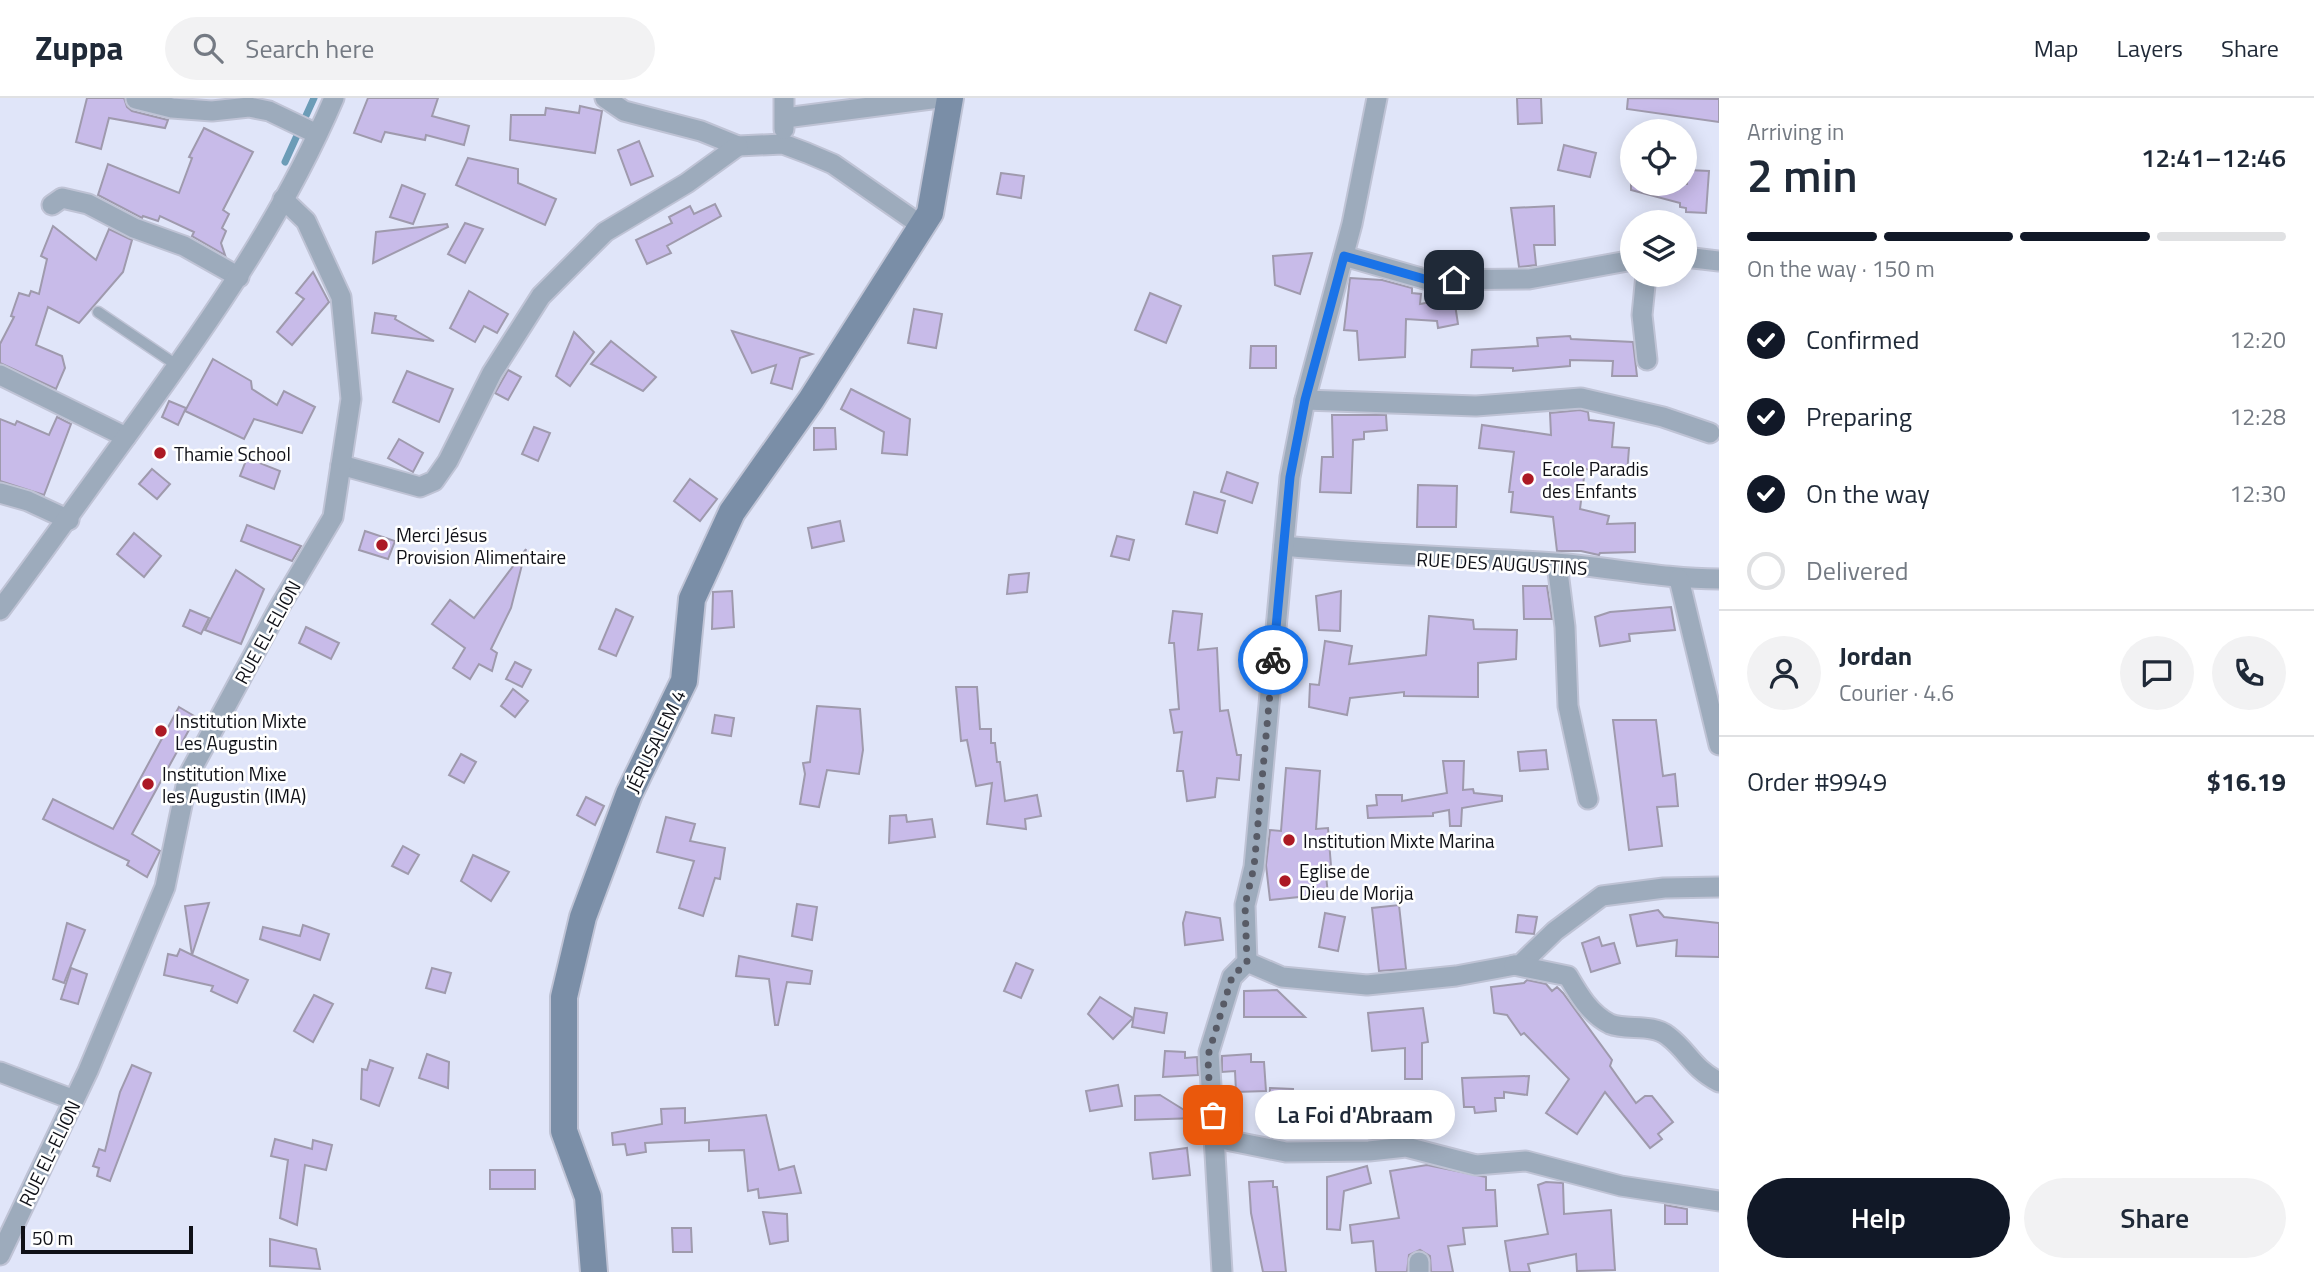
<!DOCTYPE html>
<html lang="en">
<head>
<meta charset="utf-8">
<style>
	:root { --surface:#fff; --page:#f2f2f3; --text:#1f2937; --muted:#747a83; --line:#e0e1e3; --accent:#111827 }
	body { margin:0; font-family:"Titillium Web",sans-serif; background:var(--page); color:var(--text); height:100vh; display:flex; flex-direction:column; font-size:26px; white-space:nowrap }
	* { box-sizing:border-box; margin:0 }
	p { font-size:23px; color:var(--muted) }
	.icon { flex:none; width:38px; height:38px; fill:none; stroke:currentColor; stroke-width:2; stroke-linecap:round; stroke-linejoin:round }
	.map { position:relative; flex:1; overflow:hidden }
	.sheet { display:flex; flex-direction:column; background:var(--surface); width:595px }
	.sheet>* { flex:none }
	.buttons { position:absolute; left:1620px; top:21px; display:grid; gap:14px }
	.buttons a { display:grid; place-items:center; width:77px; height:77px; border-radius:50%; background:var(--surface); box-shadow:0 4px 18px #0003; font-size:35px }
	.scale { position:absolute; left:21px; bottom:18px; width:172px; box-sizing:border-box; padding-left:7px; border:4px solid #0f1017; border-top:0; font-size:19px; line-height:24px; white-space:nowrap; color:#0f1017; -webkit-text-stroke:5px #fff; paint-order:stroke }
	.pin { position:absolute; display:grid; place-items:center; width:60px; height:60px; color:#fff; margin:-30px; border-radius:14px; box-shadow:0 4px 10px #0006 }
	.courier { position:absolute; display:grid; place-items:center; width:70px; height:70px; margin:-35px; border:5px solid #1a73e8; border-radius:50%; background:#fff; color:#222; box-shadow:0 2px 9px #0007 }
	.bubble { position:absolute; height:49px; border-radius:24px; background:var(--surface); box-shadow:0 4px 18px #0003; font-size:23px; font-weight:600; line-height:49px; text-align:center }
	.summary em { font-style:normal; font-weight:600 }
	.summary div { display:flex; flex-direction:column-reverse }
	.summary { display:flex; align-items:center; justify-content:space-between; height:119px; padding:0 28px }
	h1 { font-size:46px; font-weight:600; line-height:52px }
	.bar { display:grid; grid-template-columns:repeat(4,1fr); gap:10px 7px; align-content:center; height:84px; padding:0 28px }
	.bar i { height:9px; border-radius:5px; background:var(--line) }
	.bar .selected { background:var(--accent) }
	.bar p { grid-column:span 4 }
	.line { display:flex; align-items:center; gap:18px; padding:0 28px; border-top:2px solid var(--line) }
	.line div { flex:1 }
	.round { display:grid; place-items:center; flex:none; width:74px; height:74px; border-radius:37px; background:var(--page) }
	ol { padding:0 28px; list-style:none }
	li { display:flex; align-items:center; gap:21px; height:77px }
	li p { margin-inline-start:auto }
	li .icon { padding:7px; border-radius:50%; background:var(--accent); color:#fff; stroke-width:4 }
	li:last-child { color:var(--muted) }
	li i { width:38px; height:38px; border:4px solid var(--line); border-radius:50% }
	.cta { display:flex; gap:14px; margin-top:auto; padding:14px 28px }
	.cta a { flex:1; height:80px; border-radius:42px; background:var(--accent); color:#fff; font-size:28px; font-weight:600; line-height:80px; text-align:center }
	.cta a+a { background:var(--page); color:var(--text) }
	header { display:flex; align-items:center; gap:42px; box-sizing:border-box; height:98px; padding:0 35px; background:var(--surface); border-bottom:2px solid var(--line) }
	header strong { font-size:33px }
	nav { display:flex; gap:38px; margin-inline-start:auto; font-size:24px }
	.search { width:490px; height:63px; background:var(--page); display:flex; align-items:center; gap:18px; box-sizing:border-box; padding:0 24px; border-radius:38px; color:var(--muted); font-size:26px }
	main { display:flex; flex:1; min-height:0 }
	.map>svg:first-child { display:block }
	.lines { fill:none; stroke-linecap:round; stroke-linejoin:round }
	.stream { stroke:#6c9cb7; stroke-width:7 }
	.building { fill:#c8bbe9; stroke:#9f9aad; stroke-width:2 }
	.lane-casing { stroke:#bfc3d5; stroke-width:13 }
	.street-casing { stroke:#bfc3d5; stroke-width:23 }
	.secondary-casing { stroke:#bfc3d5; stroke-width:30 }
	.lane { stroke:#9dabbc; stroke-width:10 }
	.street { stroke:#9dabbc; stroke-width:19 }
	.secondary { stroke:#7a8ea7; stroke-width:26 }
	.done { stroke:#585b66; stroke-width:7; stroke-dasharray:0 12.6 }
	.route { stroke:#1a73e8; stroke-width:9 }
	.poi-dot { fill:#ac1924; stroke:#fff; stroke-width:2.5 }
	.labels { text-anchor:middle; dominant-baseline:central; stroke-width:5; stroke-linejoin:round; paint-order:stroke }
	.poi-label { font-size:19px; fill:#0f1017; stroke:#fff; text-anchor:start }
	.street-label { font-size:19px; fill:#0f1017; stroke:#fff }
</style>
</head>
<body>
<header>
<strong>Zuppa</strong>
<div class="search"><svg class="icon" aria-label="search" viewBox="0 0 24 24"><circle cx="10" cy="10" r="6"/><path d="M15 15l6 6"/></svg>Search here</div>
<nav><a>Map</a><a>Layers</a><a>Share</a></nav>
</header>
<main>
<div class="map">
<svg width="1719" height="1174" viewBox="0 0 1719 1174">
	<rect width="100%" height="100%" fill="#e0e5f9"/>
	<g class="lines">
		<path class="stream" d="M285 64 314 0"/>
	</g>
	<g class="building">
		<path d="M87 0H124L127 9 132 13 168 22 165 30 109 20 101 51 76 44Z"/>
		<path d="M368 0H438L432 18 469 28 464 47 426 37 425 42 385 34 381 44 354 35Z"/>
		<path d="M1517 0H1541L1542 25 1518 26Z"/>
		<path d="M1628 0 1719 1V24L1627 11Z"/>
		<path d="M580 8 602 13 595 55 510 42 511 17H545L546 10 579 15Z"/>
		<path d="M204 30 253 54 223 112 229 116 222 130 226 133 221 145 225 157 192 138 194 134 160 118 158 123 143 118 142 120 98 97 108 66 179 95 192 60 189 59Z"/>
		<path d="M639 43 653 78 631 87 618 52Z"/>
		<path d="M1564 47 1596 55 1590 79 1558 72Z"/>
		<path d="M468 60 518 71V85L556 101 545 127 456 87Z"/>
		<path d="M1688 72 1709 73 1706 115 1686 114V110L1680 109V105L1631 92V86H1687Z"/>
		<path d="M1001 75 1024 78 1021 100 997 96Z"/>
		<path d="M402 87 425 96 413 126 390 119Z"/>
		<path d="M715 106 721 118 667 148 671 155 647 166 636 142 672 125 669 119 690 108 694 116Z"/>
		<path d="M1554 108 1555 147H1534L1536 167 1519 169 1511 110Z"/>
		<path d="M465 125 483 131 465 165 448 156Z"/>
		<path d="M447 126 448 129 373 165 376 134Z"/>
		<path d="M53 128 96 162 109 131 132 142 123 174 79 225 48 209 36 247 62 258 65 270 56 291 0 265V246L14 219 11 218 19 195 29 198 31 193 39 196 47 161 41 158Z"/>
		<path d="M1312 155 1300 196 1275 187 1273 158Z"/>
		<path d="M313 174 329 204 292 247 277 234 304 201 296 195Z"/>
		<path d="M1350 180 1382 182 1412 190V195L1421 196 1420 206 1454 200 1458 226 1438 230 1437 223 1406 221 1405 259 1359 262 1357 233 1344 232Z"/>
		<path d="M469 193 508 216 497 235 484 228 475 244 450 230Z"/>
		<path d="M1150 195 1181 208 1166 245 1135 232Z"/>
		<path d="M914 211 942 216 936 250 908 245Z"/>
		<path d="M375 215 396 218 395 221 434 243 372 235Z"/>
		<path d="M732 233 812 256 800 260 792 291 771 285 776 267 752 275Z"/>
		<path d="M574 234 594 254 570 288 556 278Z"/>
		<path d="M1570 238 1571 241 1633 244 1637 278H1612L1613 263 1570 262V268L1513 273V270L1471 269 1472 252 1538 248 1537 240Z"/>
		<path d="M611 243 656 279 643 293 591 266Z"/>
		<path d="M1251 248H1276V270H1250Z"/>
		<path d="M213 261 251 283 252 291 277 307 284 293 315 309 302 335 254 321 244 341 185 313Z"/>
		<path d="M508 272 521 279 508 302 495 295Z"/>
		<path d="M407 273 453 291 439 324 393 304Z"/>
		<path d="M851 291 910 321 907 357 882 355 884 334 841 311Z"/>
		<path d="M169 303 186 310 178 327 162 319Z"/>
		<path d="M1580 312 1588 314 1589 322 1614 325 1612 349 1629 350 1627 376 1585 371 1580 411 1609 418 1607 426 1635 425V454L1600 455 1599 457 1581 453H1557L1553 419 1511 414 1513 394H1509L1514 354 1479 350 1482 327 1551 337 1550 315Z"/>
		<path d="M1332 317H1386L1387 332 1364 334V341L1353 342 1351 395 1320 394 1322 359H1333Z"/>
		<path d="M57 319 71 326 44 397 0 383V321L15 327 17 323 49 337Z"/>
		<path d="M534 329 550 335 538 363 522 356Z"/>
		<path d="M814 330H835L836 351 814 352Z"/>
		<path d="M399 341 423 355 413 374 388 360Z"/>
		<path d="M247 360 280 373 274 391 240 378Z"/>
		<path d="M152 371 170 386 157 401 139 386Z"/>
		<path d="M1227 374 1258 385 1252 405 1221 394Z"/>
		<path d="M690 381 717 401 700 423 674 403Z"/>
		<path d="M1418 387 1457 388 1456 429H1417Z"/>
		<path d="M1194 394 1225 403 1217 435 1186 426Z"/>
		<path d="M840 423 844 443 812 450 808 430Z"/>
		<path d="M247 427 301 448 292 463 241 443Z"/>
		<path d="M365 433 395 443 388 461 359 452Z"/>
		<path d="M134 435 161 458 144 479 117 456Z"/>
		<path d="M1117 438 1134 442 1129 462 1111 458Z"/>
		<path d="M526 451 511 510 491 551 497 555 492 573 479 566 470 581 453 570 465 550 432 526 450 502 474 520Z"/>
		<path d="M236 472 264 491 241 546 205 532Z"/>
		<path d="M1029 475 1027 494 1007 496 1009 477Z"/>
		<path d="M1523 488H1547L1552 521H1524Z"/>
		<path d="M732 493 734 529 712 531 713 494Z"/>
		<path d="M1341 493 1340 533 1319 532 1316 498Z"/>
		<path d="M1671 509 1675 532 1629 536 1630 543 1600 548 1595 519 1610 514Z"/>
		<path d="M616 511 633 519 616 558 599 551Z"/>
		<path d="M190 512 209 520 201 536 183 528Z"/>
		<path d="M1173 513 1202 516 1198 552 1217 550 1220 613 1228 612 1237 657H1241L1239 682 1217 680 1215 699 1187 703 1183 673H1177L1182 634 1174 635 1170 612 1179 611 1174 545H1169Z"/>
		<path d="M1429 518 1473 522 1474 531 1517 532 1516 561 1478 565V599L1404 598V594L1350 600 1347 617 1309 609 1310 586 1319 587 1325 543 1352 548 1349 566 1426 557Z"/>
		<path d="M306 529 339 545 331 561 299 545Z"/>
		<path d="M515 564 531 572 522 589 506 581Z"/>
		<path d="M956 589H977L980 631H991V645H995L997 664H1000L1005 703 1037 697 1041 718 1025 721 1026 731 987 726 992 685 976 688 967 642 961 643Z"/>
		<path d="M513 591 528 603 515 619 501 608Z"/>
		<path d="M817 608 860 611 863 652 859 676 827 672 819 709 800 706 805 676 803 665 810 664Z"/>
		<path d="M179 609 196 619 132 736 160 753 147 779 127 767 129 763 43 721 53 701 113 731Z"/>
		<path d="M715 617 734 620 731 638 712 635Z"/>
		<path d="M1613 622H1656L1663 678 1675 676 1678 708 1657 709 1662 748 1629 752Z"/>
		<path d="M1546 652 1548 671 1520 673 1518 654Z"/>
		<path d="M461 656 476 664 464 685 449 677Z"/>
		<path d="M1443 663H1464L1463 692 1473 691 1474 695 1502 698V703L1462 710 1461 728H1450L1449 712 1433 715V718L1368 720 1367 708 1377 707 1376 697H1402V703L1447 695Z"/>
		<path d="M1286 670 1320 673 1316 731 1328 730 1331 768H1325L1328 796 1270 802 1266 767 1270 732 1281 733Z"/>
		<path d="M586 699 604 708 595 727 577 717Z"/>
		<path d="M906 717 907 724 932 721 935 739 889 745 890 718Z"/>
		<path d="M666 719 695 726 690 743 725 750 720 781 715 780 703 818 679 810 694 763 657 754Z"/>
		<path d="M403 748 419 757 408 776 392 768Z"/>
		<path d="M473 757 509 774 491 803 461 783Z"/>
		<path d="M209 805 192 857 248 882 237 905 211 893 213 888 164 877 168 856 177 858 180 851 192 857 185 808Z"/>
		<path d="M797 806 817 809 812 842 792 838Z"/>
		<path d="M1399 807 1406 871 1379 873 1372 810Z"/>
		<path d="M1658 812 1664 819 1719 825V859L1676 858 1677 842 1637 848 1630 817Z"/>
		<path d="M1186 814 1220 820 1223 842 1185 847 1183 825Z"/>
		<path d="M1325 815 1345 819 1338 853 1319 849Z"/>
		<path d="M1518 817 1537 819 1534 836 1516 834Z"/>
		<path d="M67 825 85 832 64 885 53 881Z"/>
		<path d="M303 827 329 836 320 862 260 841 263 829 300 838Z"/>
		<path d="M1599 839 1602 848 1614 845 1620 865 1591 874 1582 845Z"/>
		<path d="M739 858 812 873 810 886 787 884 778 927H775L769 881 736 878Z"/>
		<path d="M1016 865 1033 872 1021 900 1004 893Z"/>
		<path d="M71 870 87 876 78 906 61 901Z"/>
		<path d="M432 870 451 875 445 895 426 890Z"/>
		<path d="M1527 882 1546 886 1552 893 1557 889 1563 895 1612 962 1610 968 1636 1005 1645 998H1652L1673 1024 1658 1036 1662 1041 1650 1050 1605 994 1577 1036 1546 1015 1569 981 1524 935 1521 937 1507 917 1494 915 1491 889 1524 885Z"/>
		<path d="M1277 892 1305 919H1244V893Z"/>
		<path d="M314 897 333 906 313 944 294 933Z"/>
		<path d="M1100 899 1133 920 1113 941 1088 916Z"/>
		<path d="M1135 910 1167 915 1164 935 1132 929Z"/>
		<path d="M1423 910 1428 944 1422 945V981H1405V950L1372 953 1368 915Z"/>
		<path d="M1165 953 1185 954V960L1197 959 1198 977 1163 979Z"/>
		<path d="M427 956 449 964 448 990 419 980Z"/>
		<path d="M1251 956V964H1264L1266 993 1236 994 1235 973 1222 974V958Z"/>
		<path d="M370 962 393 970 379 1008 361 1001 362 971 367 972Z"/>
		<path d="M132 967 151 975 110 1083 97 1078 99 1070 93 1068 99 1051 105 1053 120 994Z"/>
		<path d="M1529 978 1527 997 1504 994V1000H1495L1496 1013 1475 1015 1474 1009H1464L1462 980Z"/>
		<path d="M1118 987 1122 1008 1090 1013 1086 993Z"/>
		<path d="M1270 990 1293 991 1292 1019 1269 1018Z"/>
		<path d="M1160 997 1197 1020 1135 1022V998Z"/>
		<path d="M685 1010V1025L766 1017 779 1072 794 1068 801 1095 759 1100 758 1091 748 1093 744 1052 709 1053V1042L645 1045 646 1054 627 1057 625 1046 613 1047 612 1035 662 1026 661 1011Z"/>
		<path d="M275 1041 312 1051 313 1042 332 1047 326 1072 305 1067 297 1127 280 1120 288 1062 271 1058Z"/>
		<path d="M1187 1050 1190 1077 1153 1081 1150 1055Z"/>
		<path d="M1427 1067 1486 1079V1092H1495L1497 1128 1463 1130 1465 1146 1448 1148 1453 1174H1431L1430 1158 1420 1152 1409 1157 1407 1174H1376L1373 1143 1352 1145 1350 1127 1399 1120 1390 1073Z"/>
		<path d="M1367 1068 1371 1085 1344 1093 1340 1132 1327 1131V1079Z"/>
		<rect x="490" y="1072" width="45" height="19"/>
		<path d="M1273 1083V1089H1277L1286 1174H1263L1251 1115 1249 1084Z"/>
		<path d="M1546 1084 1563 1085 1564 1116 1611 1112 1615 1172 1577 1173 1576 1156 1528 1166 1530 1174H1510L1505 1143 1548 1136 1538 1087Z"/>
		<path d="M1665 1107 1687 1111V1126H1665Z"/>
		<path d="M763 1114 787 1116 788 1143 770 1146Z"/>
		<path d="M672 1130H691L692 1154H673Z"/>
		<path d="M270 1141 316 1151 320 1171 270 1168Z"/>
	</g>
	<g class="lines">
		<g class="lane-casing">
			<path id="lane" d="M98 214 178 268"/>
		</g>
		<g class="street-casing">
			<g id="street">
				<path d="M605 0 624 13 701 33 738 48 783 46 807 55 833 66 922 128"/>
				<path d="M136 1 172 10 212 13 249 9 269 13 317 36"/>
				<path d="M785 20 939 0"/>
				<path d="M784 31V0"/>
				<path d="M52 107 62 100 88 106 134 130 184 148 239 179"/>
				<path d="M1344 158 1428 182 1529 181 1633 162"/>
				<path d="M1685 159 1719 163"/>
				<path d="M1646 177 1642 217 1647 262"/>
				<path d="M0 277 126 339"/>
				<path d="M1305 302 1476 308 1581 300 1663 319 1710 335"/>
				<path d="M341 367 420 389 434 383 448 363 492 275 541 198 605 134 687 85 738 48"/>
				<path d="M0 395 28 403 69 422"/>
				<path d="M1284 448C1375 457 1465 459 1555 465 1610 469 1663 481 1719 481"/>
				<path d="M1557 466 1565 529 1568 608 1588 701"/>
				<path d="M1679 481 1719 647"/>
				<path d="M0 512C45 452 88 391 132 331 208 226 283 120 334 0"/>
				<path d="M1247 864 1282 879 1367 887 1456 878 1521 866 1555 833 1602 798 1664 790 1719 789"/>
				<path d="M1514 867 1568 878C1579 897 1590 916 1610 926 1627 933 1652 925 1668 938 1689 954 1691 969 1719 984"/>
				<path d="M0 974 74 1002"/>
				<path d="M1216 1040 1286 1054 1369 1053 1406 1049 1476 1067 1526 1063 1621 1088 1719 1103"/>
				<path d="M0 1157 88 973 165 789 188 678 279 510 333 419 351 301 341 199 306 123 283 101"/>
				<path d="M1419 1164V1174"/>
				<path d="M1222 1174 1209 954 1232 879 1247 864 1245 807 1254 769 1290 379 1305 302 1352 126 1377 0"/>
			</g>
		</g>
		<g class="secondary-casing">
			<path id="secondary" d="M594 1174 588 1099 564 1033V899L583 819 629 696 684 583 692 501 732 414 811 302 930 115 950 0"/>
		</g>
		<use href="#lane" class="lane"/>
		<use href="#street" class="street"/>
		<use href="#secondary" class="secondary"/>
	</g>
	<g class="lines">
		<path class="done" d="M1213 1017 1208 972 1209 954 1232 879 1247 864 1245 807 1254 769 1273 562"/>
		<path class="route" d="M1273 562 1290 379 1305 302 1344 158 1428 182H1454"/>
	</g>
	<g class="poi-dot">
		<circle cx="160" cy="355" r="7"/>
		<circle cx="1528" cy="381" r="7"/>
		<circle cx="382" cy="447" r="7"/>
		<circle cx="161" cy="633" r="7"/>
		<circle cx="148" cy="686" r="7"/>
		<circle cx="1289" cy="742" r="7"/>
		<circle cx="1285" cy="783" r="7"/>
	</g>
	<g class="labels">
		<g class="poi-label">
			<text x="174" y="355">Thamie School</text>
			<text x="1542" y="370">Ecole Paradis<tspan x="1542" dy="22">des Enfants</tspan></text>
			<text x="396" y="436">Merci Jésus<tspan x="396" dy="22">Provision Alimentaire</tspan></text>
			<text x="175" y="622">Institution Mixte<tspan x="175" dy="22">Les Augustin</tspan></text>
			<text x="162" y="675">Institution Mixe<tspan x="162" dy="22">les Augustin (IMA)</tspan></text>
			<text x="1303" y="742">Institution Mixte Marina</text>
			<text x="1299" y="772">Eglise de<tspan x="1299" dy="22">Dieu de Morija</tspan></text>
		</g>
		<g class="street-label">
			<text transform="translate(1502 465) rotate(3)">RUE DES AUGUSTINS</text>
			<text transform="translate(267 534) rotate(-61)">RUE EL-ELION</text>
			<text transform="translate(655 643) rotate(-64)">JÉRUSALEM 4</text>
			<text transform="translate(49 1055) rotate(-64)">RUE EL-ELION</text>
		</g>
	</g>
</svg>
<div class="buttons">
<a><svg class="icon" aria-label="locate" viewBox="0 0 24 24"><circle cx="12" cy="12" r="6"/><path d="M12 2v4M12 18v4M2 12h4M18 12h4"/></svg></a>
<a><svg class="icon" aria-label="layers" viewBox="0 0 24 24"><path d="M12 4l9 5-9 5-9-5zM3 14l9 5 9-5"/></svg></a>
</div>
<div class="scale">50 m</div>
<div class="pin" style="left:1213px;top:1017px;background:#ea580c"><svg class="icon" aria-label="bag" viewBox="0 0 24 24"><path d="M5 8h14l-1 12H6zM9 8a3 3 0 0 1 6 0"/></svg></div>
<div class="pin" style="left:1454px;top:182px;background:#1f2937"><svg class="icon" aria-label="home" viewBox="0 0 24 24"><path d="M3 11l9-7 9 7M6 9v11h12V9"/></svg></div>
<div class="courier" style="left:1273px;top:562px"><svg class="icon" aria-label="bike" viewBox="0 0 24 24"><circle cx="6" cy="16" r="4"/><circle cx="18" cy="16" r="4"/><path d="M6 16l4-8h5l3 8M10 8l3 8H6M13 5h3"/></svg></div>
<div class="bubble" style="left:1255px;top:992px;width:200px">La Foi d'Abraam</div>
</div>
<section class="sheet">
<div class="summary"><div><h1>2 min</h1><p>Arriving in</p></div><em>12:41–12:46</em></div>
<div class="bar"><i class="selected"></i><i class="selected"></i><i class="selected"></i><i></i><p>On the way · 150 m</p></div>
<ol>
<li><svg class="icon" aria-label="check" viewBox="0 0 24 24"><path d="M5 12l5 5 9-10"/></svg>Confirmed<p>12:20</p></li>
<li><svg class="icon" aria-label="check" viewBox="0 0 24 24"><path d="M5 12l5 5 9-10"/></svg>Preparing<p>12:28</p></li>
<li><svg class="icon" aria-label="check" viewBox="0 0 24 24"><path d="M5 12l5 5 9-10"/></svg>On the way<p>12:30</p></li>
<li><i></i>Delivered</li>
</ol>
<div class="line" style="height:126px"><a class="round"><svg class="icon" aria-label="person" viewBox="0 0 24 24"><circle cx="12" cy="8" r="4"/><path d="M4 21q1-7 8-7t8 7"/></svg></a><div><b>Jordan</b><p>Courier · 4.6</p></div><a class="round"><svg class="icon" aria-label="chat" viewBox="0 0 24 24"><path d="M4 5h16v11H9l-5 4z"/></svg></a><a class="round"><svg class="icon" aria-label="phone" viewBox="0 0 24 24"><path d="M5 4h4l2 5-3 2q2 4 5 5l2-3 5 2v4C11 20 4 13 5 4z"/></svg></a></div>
<div class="line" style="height:91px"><div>Order #9949</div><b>$16.19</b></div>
<div class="cta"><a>Help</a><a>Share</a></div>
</section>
</main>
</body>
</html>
